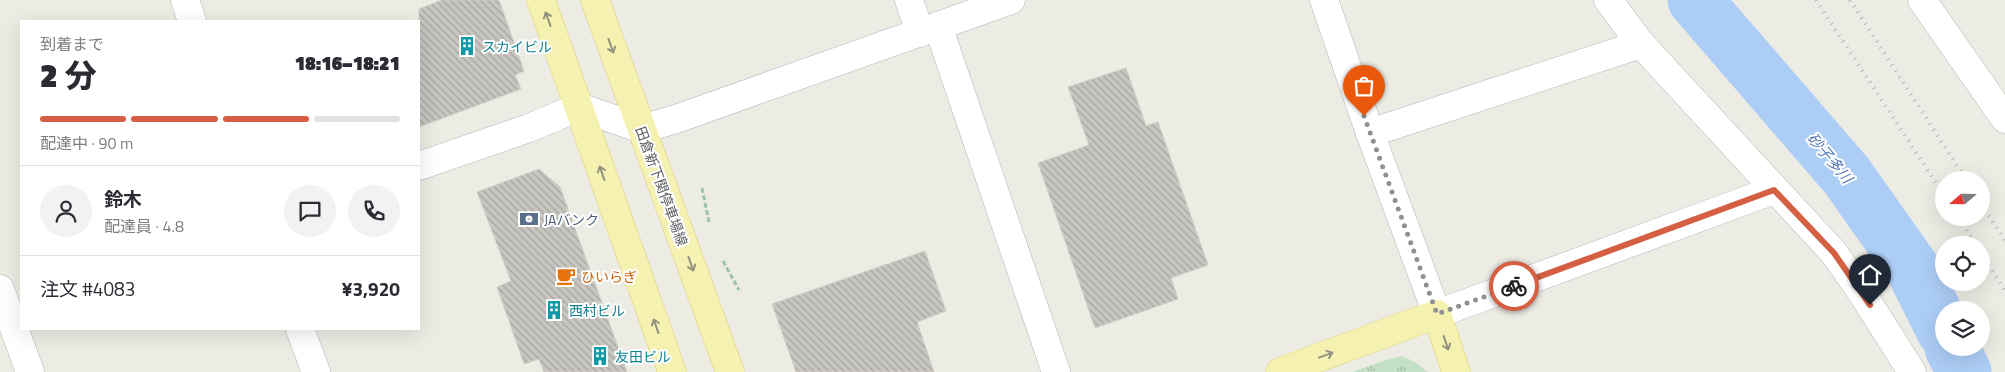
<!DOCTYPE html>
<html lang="ja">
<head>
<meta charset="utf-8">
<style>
	:root { --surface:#fff; --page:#f2f2f3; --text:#2b2b33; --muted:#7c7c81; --line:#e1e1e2; --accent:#d45f43 }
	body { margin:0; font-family:"Titillium Web","Noto Sans JP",sans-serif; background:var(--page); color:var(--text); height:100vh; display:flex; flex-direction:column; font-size:19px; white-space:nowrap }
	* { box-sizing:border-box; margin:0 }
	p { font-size:16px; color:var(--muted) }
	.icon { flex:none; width:28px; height:28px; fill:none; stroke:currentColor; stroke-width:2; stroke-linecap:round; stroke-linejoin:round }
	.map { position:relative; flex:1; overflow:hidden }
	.sheet { position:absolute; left:20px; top:20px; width:400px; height:310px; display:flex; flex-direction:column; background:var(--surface); border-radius:0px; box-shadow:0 5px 20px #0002 }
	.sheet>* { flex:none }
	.needle { width:32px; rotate:250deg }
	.controls { position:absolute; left:1935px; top:171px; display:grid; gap:10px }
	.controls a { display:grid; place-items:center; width:55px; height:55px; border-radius:50%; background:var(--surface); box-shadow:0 5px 20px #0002; font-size:25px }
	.pin { position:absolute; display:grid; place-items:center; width:42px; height:42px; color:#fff; margin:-51px -21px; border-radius:50% 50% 50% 0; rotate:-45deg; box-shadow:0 0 5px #0007 }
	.pin .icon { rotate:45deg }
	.courier { position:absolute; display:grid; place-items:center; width:50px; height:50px; margin:-25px; border:4px solid #d45f43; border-radius:50%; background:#fff; color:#222; box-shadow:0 1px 6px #0007 }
	.headline em { font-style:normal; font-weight:800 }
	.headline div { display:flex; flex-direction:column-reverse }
	.headline { display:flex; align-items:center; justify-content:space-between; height:85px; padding:0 20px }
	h1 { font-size:32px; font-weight:800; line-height:38px }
	.bar { display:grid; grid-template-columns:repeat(4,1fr); gap:8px 5px; align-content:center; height:60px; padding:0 20px }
	.bar i { height:6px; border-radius:4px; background:var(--line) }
	.bar .active { background:var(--accent) }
	.bar p { grid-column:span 4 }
	.line { display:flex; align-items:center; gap:12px; padding:0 20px; border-top:1px solid var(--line) }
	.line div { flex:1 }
	.round { display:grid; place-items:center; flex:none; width:52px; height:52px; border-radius:26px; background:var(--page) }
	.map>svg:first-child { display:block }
	.grass { fill:url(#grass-tufts) }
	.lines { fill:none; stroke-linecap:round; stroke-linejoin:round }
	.river { stroke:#accdf5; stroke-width:55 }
	.building { fill:url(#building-back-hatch); stroke:#d1cec3 }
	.minor-casing { stroke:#b4b5ba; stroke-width:29 }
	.major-casing { stroke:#e0cd6a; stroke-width:29 }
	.path { stroke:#9dc2ac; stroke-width:3; stroke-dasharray:5 2.5; stroke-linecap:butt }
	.minor { stroke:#fff; stroke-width:28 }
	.major { stroke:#f5f2b1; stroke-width:28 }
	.rail { stroke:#b4b5b5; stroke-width:4; stroke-dasharray:1 6; stroke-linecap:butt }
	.oneway { stroke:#92927e }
	.done { stroke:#8f9090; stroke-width:5; stroke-dasharray:0 9 }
	.route { stroke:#d45f43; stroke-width:6 }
	.labels { text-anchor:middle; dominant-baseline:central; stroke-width:4; stroke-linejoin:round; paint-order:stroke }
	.culture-label { font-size:14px; fill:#0d838f; stroke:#fff; text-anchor:start }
	.street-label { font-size:14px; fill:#5c5e63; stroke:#fff }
	.service-label { font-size:14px; fill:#4e5e75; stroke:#fff; text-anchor:start }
	.food-label { font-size:14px; fill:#c56008; stroke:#fff; text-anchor:start }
	.water-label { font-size:15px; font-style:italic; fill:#5277b5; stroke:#fff }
</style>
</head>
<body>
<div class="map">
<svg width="2005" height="372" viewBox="0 0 2005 372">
	<defs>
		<pattern id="grass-tufts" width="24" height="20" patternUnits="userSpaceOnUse" patternTransform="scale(1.25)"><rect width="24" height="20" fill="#c4e1c7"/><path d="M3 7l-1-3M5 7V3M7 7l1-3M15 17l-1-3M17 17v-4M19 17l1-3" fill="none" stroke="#a2baa5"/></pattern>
		<pattern id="building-back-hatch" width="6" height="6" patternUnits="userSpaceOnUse" patternTransform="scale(1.25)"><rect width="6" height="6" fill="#c8c6c1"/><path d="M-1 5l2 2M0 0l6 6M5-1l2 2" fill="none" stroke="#a6a4a0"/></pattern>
	</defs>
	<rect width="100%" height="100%" fill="#edece4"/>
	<path class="grass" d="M1402 356 1415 362 1428 372H1352L1389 359Z"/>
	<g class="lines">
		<g class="river">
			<path d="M1695 0 1847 176 1914 271 1944 331"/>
			<path d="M1952 348 1964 372"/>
		</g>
	</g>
	<g class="building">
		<path d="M442 0H499L524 71 515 75 521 89 419 127V9Z"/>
		<path d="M1126 68 1146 126 1158 122 1208 265 1171 278 1178 299 1095 328 1038 163 1089 145 1068 87Z"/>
		<path d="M539 169 560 187 627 372H544L539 359 524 364 497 287 511 281 477 192Z"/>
		<path d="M925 251 946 311 917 322 934 372H796L772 304Z"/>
	</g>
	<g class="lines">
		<g class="minor-casing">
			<g id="minor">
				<path d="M185 0 192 21"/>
				<path d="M909 0 920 33"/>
				<path d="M1324 0 1370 133 1437 314 1774 190"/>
				<path d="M1608 0 1641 44 1834 253 1860 290 1912 372"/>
				<path d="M1922 0 2005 119"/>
				<path d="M938 26 1056 372"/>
				<path d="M1370 133 1641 44"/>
				<path d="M419 166 529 128 579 107 642 129 676 119 1011 0"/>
				<path d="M0 289 30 372"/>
				<path d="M300 329 316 372"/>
			</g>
		</g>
		<g class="major-casing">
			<g id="major">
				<path d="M541 0 672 372"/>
				<path d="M595 0 730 372"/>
				<path d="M1280 372 1437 314 1456 372"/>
			</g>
		</g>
		<g class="path">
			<path d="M702 188 709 222"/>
			<path d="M723 261 739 290"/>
		</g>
		<use href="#minor" class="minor"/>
		<use href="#major" class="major"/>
		<g class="rail">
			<path d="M1816 0 1944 195"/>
			<path d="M1850 0 1966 180"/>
			<path d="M1981 204 2005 240"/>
			<path d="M1959 218 1976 245"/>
			<path d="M1981 253 2005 291"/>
		</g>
	</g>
	<defs><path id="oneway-shaft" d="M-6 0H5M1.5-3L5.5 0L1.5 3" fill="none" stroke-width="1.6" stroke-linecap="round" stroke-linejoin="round" transform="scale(1.25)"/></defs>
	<g class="oneway">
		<use href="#oneway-shaft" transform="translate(548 19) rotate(-110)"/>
		<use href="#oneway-shaft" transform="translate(611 46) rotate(70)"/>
		<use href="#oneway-shaft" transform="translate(602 173) rotate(-109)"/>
		<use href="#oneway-shaft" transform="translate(691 264) rotate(70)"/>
		<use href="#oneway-shaft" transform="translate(656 326) rotate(-109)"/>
		<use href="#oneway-shaft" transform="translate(1446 343) rotate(71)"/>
		<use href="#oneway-shaft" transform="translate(1326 355) rotate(-20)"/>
	</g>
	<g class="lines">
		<path class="done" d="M1364 116 1437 314 1514 286"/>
		<path class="route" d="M1514 286 1774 190 1834 253 1870 305"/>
	</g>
	<defs>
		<g id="building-bare" transform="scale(1.5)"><path d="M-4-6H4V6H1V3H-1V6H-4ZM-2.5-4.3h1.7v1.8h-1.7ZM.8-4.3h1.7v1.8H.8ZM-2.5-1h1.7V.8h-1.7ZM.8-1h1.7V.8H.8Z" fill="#0f9aa8" stroke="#fff" stroke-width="2.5" paint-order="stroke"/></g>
		<g id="bank-bare" transform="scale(1.5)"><path d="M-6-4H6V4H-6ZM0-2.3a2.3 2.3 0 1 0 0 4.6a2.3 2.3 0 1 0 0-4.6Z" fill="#5c6f8a" stroke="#fff" stroke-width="2.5" paint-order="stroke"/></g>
		<g id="cafe-bare" transform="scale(1.5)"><path d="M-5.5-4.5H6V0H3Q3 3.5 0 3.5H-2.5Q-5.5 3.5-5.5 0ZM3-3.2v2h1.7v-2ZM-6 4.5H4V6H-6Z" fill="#e8710a" stroke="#fff" stroke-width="2.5" paint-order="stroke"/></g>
	</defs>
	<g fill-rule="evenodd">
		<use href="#building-bare" x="467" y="46"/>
		<use href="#bank-bare" x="529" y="219"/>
		<use href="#cafe-bare" x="566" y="276"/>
		<use href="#building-bare" x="554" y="310"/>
		<use href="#building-bare" x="600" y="356"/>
	</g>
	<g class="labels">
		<g class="culture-label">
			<text x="482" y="46">スカイビル</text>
			<text x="569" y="310">西村ビル</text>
			<text x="615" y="356">友田ビル</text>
		</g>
		<g class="street-label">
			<text transform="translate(662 186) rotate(70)">田倉新下関停車場線</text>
		</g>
		<g class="service-label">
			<text x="544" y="219">JAバンク</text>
		</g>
		<g class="food-label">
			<text x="581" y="276">ひいらぎ</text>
		</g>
		<g class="water-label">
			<text transform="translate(1830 158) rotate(50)">砂子多川</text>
		</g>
	</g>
</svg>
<div class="controls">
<a><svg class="needle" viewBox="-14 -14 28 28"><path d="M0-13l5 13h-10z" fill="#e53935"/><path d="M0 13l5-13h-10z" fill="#7c7c81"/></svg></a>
<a><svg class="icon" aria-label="locate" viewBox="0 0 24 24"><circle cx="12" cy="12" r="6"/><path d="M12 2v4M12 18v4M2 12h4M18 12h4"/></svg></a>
<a><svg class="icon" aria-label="layers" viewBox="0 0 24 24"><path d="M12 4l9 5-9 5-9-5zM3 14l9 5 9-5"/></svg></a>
</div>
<div class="pin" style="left:1364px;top:116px;background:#ea580c"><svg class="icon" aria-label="bag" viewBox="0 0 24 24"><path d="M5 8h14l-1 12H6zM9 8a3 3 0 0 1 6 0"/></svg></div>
<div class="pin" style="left:1870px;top:305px;background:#1f2937"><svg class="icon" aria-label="home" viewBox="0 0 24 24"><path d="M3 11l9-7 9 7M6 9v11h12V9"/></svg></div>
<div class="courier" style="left:1514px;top:286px"><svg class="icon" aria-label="bike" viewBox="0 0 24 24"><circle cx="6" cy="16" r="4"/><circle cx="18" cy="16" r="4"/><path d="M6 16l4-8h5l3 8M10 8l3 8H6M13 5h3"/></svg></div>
<section class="sheet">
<div class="headline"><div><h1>2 分</h1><p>到着まで</p></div><em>18:16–18:21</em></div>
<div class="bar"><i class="active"></i><i class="active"></i><i class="active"></i><i></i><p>配達中 · 90 m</p></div>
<div class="line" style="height:90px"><a class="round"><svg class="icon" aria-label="person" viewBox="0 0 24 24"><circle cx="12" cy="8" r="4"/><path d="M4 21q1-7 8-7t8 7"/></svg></a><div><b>鈴木</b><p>配達員 · 4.8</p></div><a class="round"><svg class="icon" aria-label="chat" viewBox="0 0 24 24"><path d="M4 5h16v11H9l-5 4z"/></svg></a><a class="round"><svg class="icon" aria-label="phone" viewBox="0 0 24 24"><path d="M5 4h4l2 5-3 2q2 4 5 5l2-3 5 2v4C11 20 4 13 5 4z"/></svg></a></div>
<div class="line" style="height:65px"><div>注文 #4083</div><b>¥3,920</b></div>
</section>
</div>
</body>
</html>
